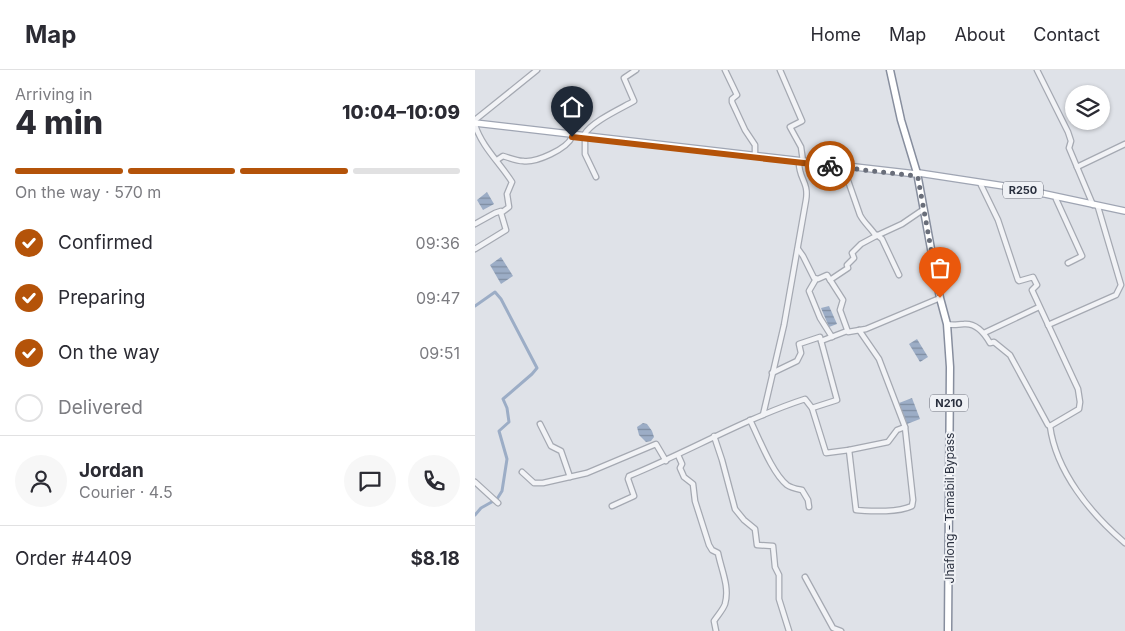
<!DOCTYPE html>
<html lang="en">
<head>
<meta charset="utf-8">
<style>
	:root { --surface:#fff; --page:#f7f7f7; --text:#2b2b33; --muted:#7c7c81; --line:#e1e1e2; --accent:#b45309 }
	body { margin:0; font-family:Inter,sans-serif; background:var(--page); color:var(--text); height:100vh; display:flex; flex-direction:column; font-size:19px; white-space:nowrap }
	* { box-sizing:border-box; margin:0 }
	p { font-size:16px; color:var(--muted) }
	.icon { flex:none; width:28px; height:28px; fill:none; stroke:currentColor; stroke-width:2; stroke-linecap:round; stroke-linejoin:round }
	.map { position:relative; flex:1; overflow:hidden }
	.sheet { display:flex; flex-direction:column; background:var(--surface); width:475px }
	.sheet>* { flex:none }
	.tools { position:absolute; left:590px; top:15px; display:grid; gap:10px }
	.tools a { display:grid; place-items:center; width:45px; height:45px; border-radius:50%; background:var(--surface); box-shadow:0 1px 4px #0004; font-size:25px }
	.pin { position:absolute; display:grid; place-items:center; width:42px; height:42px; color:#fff; margin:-51px -21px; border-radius:50% 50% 50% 0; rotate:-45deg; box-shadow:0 0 5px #0007 }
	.pin .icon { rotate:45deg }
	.courier { position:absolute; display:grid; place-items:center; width:50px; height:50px; margin:-25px; border:4px solid #b45309; border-radius:50%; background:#fff; color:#222; box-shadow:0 1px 6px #0007 }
	.head em { font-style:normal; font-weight:800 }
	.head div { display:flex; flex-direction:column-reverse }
	.head { display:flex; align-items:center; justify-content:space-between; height:85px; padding:0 15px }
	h1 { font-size:32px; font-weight:800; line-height:38px }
	.bar { display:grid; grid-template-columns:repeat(4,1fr); gap:8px 5px; align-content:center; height:60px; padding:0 15px }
	.bar i { height:6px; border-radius:4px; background:var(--line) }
	.bar .current { background:var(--accent) }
	.bar p { grid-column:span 4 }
	.line { display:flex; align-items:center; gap:12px; padding:0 15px; border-top:1px solid var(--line) }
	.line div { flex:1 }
	.round { display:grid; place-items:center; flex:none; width:52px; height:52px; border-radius:26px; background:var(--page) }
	ol { padding:0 15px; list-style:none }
	li { display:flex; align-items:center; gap:15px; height:55px }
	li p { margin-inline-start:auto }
	li .icon { padding:5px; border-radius:50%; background:var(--accent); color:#fff; stroke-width:4 }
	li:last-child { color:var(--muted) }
	li i { width:28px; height:28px; border:2px solid var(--line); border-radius:50% }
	header { display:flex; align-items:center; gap:30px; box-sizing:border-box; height:70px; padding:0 25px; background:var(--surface); border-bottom:1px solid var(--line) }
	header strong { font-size:24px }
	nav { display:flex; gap:28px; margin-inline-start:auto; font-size:18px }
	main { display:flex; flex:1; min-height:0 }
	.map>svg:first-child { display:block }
	.water { fill:url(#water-rules) }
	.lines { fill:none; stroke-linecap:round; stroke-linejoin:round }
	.canal { stroke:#9cadc6; stroke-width:3 }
	.minor-casing { stroke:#a5a9b2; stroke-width:7 }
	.major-casing { stroke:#9fa5b3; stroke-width:8 }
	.highway-casing { stroke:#878e9e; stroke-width:9 }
	.minor { stroke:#f2f3f6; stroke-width:4.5 }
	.major { stroke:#fff; stroke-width:5.5 }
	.highway { stroke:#fff; stroke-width:6 }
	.done { stroke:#696e7a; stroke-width:5; stroke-dasharray:0 9 }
	.route { stroke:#b45309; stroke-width:6 }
	.labels { text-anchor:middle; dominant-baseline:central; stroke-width:4; stroke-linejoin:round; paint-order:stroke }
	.shield { fill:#eff1f5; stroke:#646975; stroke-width:1 }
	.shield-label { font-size:11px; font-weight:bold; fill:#292f3e }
	.street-label { font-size:12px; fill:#292f3e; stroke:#eff1f5 }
</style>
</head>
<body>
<header>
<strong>Map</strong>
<nav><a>Home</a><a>Map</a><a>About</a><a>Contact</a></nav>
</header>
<main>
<section class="sheet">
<div class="head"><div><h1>4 min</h1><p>Arriving in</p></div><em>10:04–10:09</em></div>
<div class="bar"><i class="current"></i><i class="current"></i><i class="current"></i><i></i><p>On the way · 570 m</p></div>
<ol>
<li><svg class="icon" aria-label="check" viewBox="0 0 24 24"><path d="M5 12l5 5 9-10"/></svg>Confirmed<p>09:36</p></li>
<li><svg class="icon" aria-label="check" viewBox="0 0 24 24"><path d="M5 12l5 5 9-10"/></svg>Preparing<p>09:47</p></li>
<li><svg class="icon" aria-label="check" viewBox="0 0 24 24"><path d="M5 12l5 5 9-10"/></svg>On the way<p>09:51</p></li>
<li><i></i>Delivered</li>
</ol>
<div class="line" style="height:90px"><a class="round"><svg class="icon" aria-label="person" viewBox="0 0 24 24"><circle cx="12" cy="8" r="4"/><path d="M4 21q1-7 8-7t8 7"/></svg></a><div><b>Jordan</b><p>Courier · 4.5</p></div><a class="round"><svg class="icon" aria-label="chat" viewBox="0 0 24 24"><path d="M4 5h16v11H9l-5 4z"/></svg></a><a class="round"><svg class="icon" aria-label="phone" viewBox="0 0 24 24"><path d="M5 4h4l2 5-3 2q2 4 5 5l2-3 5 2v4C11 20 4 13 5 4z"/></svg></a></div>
<div class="line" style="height:65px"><div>Order #4409</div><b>$8.18</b></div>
</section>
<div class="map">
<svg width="650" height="561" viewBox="0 0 650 561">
	<defs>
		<pattern id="water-rules" width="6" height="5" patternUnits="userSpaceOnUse" patternTransform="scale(1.25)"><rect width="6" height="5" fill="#9cadc6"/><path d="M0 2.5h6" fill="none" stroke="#7f8da2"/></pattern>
	</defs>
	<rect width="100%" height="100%" fill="#dfe2e8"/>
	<g class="water">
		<path d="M12 122 19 134 8 140 2 130Z"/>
		<path d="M26 187 38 206 26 214 15 195Z"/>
		<path d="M354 236 362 254 354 257 346 238Z"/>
		<path d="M442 269 453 287 445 292 434 274Z"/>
		<path d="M437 328 445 349 432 354 424 333Z"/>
		<path d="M168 353 172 354 177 361 179 367 176 371 171 372 164 365 162 357Z"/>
	</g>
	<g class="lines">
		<path class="canal" d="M0 236 20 222 26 229 62 298 57 304 28 329 32 338 34 352 24 361 32 389 27 421 22 429 6 438 0 445"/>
		<g class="minor-casing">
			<g id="minor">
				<path d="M250 0 262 25 257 29V32L270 60 280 75V86"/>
				<path d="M305 0 327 51 315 57 326 77 328 91"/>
				<path d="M562 0 593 62 596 71 594 78 618 135"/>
				<path d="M0 50 62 0"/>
				<path d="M109 65C116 52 145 39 159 31L149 8 161 0"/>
				<path d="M110 68V84L121 107"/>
				<path d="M22 90 28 86C35 88 42 91 48 91 61 93 92 79 97 67"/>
				<path d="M602 97 650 74"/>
				<path d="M370 98V102L385 145C389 153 396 158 401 166L427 154 449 139"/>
				<path d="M506 115 523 150 543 210 544 211 558 207 562 215 557 220 603 319 605 332 604 339 575 356C581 402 616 444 650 473"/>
				<path d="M581 129 607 186 593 193"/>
				<path d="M0 154 20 143 26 141"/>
				<path d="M402 165 407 169 424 205"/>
				<path d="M0 179 31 160 26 143 34 137 32 124 37 112C25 93 7 77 0 55"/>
				<path d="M323 179 328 186 339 208 343 209 352 205 368 230 365 240 373 262 391 259 465 228"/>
				<path d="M341 209 334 221 345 248 357 267"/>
				<path d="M355 210 373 198 372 195 379 188 377 183 386 174 401 166"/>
				<path d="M472 254C479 256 483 254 489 254 501 253 510 264 515 273L519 272 535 285 573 355 575 356"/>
				<path d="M573 255 641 225 646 215 623 137"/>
				<path d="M509 263 564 237"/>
				<path d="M346 271 372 261"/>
				<path d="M297 303 322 291 326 283 324 274 345 267 362 330 337 338"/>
				<path d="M288 345 309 255 331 130C334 112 324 109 324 93"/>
				<path d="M275 350C284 368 297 403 312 415 316 418 322 419 327 420L333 430 334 437"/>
				<path d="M65 354 76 376 86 381 95 407"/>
				<path d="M239 366 247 390 260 439 269 450 280 459 282 475 298 476 300 497 304 505V529L314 561"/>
				<path d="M374 380 381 440C397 441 422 443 437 436L438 430 430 357 404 289 384 260"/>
				<path d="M203 385 207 394 205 398 209 407 218 414 220 431 234 475 237 480 243 483C246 499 255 517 250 534 248 540 242 546 239 551L241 561"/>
				<path d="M47 402 59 413H68L112 403 181 374 191 391"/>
				<path d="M0 412 23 433"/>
				<path d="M137 436 159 426 153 409 154 406C213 382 269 349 330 329L337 338 351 383 374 380 413 372 422 360 430 357"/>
				<path d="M330 507 358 558 366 561"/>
			</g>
		</g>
		<g class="major-casing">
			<g id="major">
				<path d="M0 53 441 104"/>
				<path d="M444 103 542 118 650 141"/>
			</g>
		</g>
		<g class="highway-casing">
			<g id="highway">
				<path d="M415 0 426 50 442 103"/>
				<path d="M443 108 465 228 472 254 475 297 473 561"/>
			</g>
		</g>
		<use href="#minor" class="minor"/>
		<use href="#major" class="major"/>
		<use href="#highway" class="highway"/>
	</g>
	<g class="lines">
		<path class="done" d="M355 96 441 106 443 108 465 228"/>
		<path class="route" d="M97 67 355 96"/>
	</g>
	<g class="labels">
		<g class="shield">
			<rect x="528" y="111.5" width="40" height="17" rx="4"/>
			<rect x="455" y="324.5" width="38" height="17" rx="4"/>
		</g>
		<g class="shield-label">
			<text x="548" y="120">R250</text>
			<text x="474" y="333">N210</text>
		</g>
		<g class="street-label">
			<text transform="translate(474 438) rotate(-90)">Jhaflong - Tamabil Bypass</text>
		</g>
	</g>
</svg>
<div class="tools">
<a><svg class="icon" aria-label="layers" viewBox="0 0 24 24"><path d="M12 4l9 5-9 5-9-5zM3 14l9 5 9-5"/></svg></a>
</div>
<div class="pin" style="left:465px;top:228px;background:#ea580c"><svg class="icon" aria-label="bag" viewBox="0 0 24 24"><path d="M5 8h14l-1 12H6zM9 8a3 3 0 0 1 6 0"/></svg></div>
<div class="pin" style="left:97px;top:67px;background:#1f2937"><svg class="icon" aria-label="home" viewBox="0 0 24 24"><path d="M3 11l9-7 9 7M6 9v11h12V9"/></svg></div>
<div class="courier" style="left:355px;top:96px"><svg class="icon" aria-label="bike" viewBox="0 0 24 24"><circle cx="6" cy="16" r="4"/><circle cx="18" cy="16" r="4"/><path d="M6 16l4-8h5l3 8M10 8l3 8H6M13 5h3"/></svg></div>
</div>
</main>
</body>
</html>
